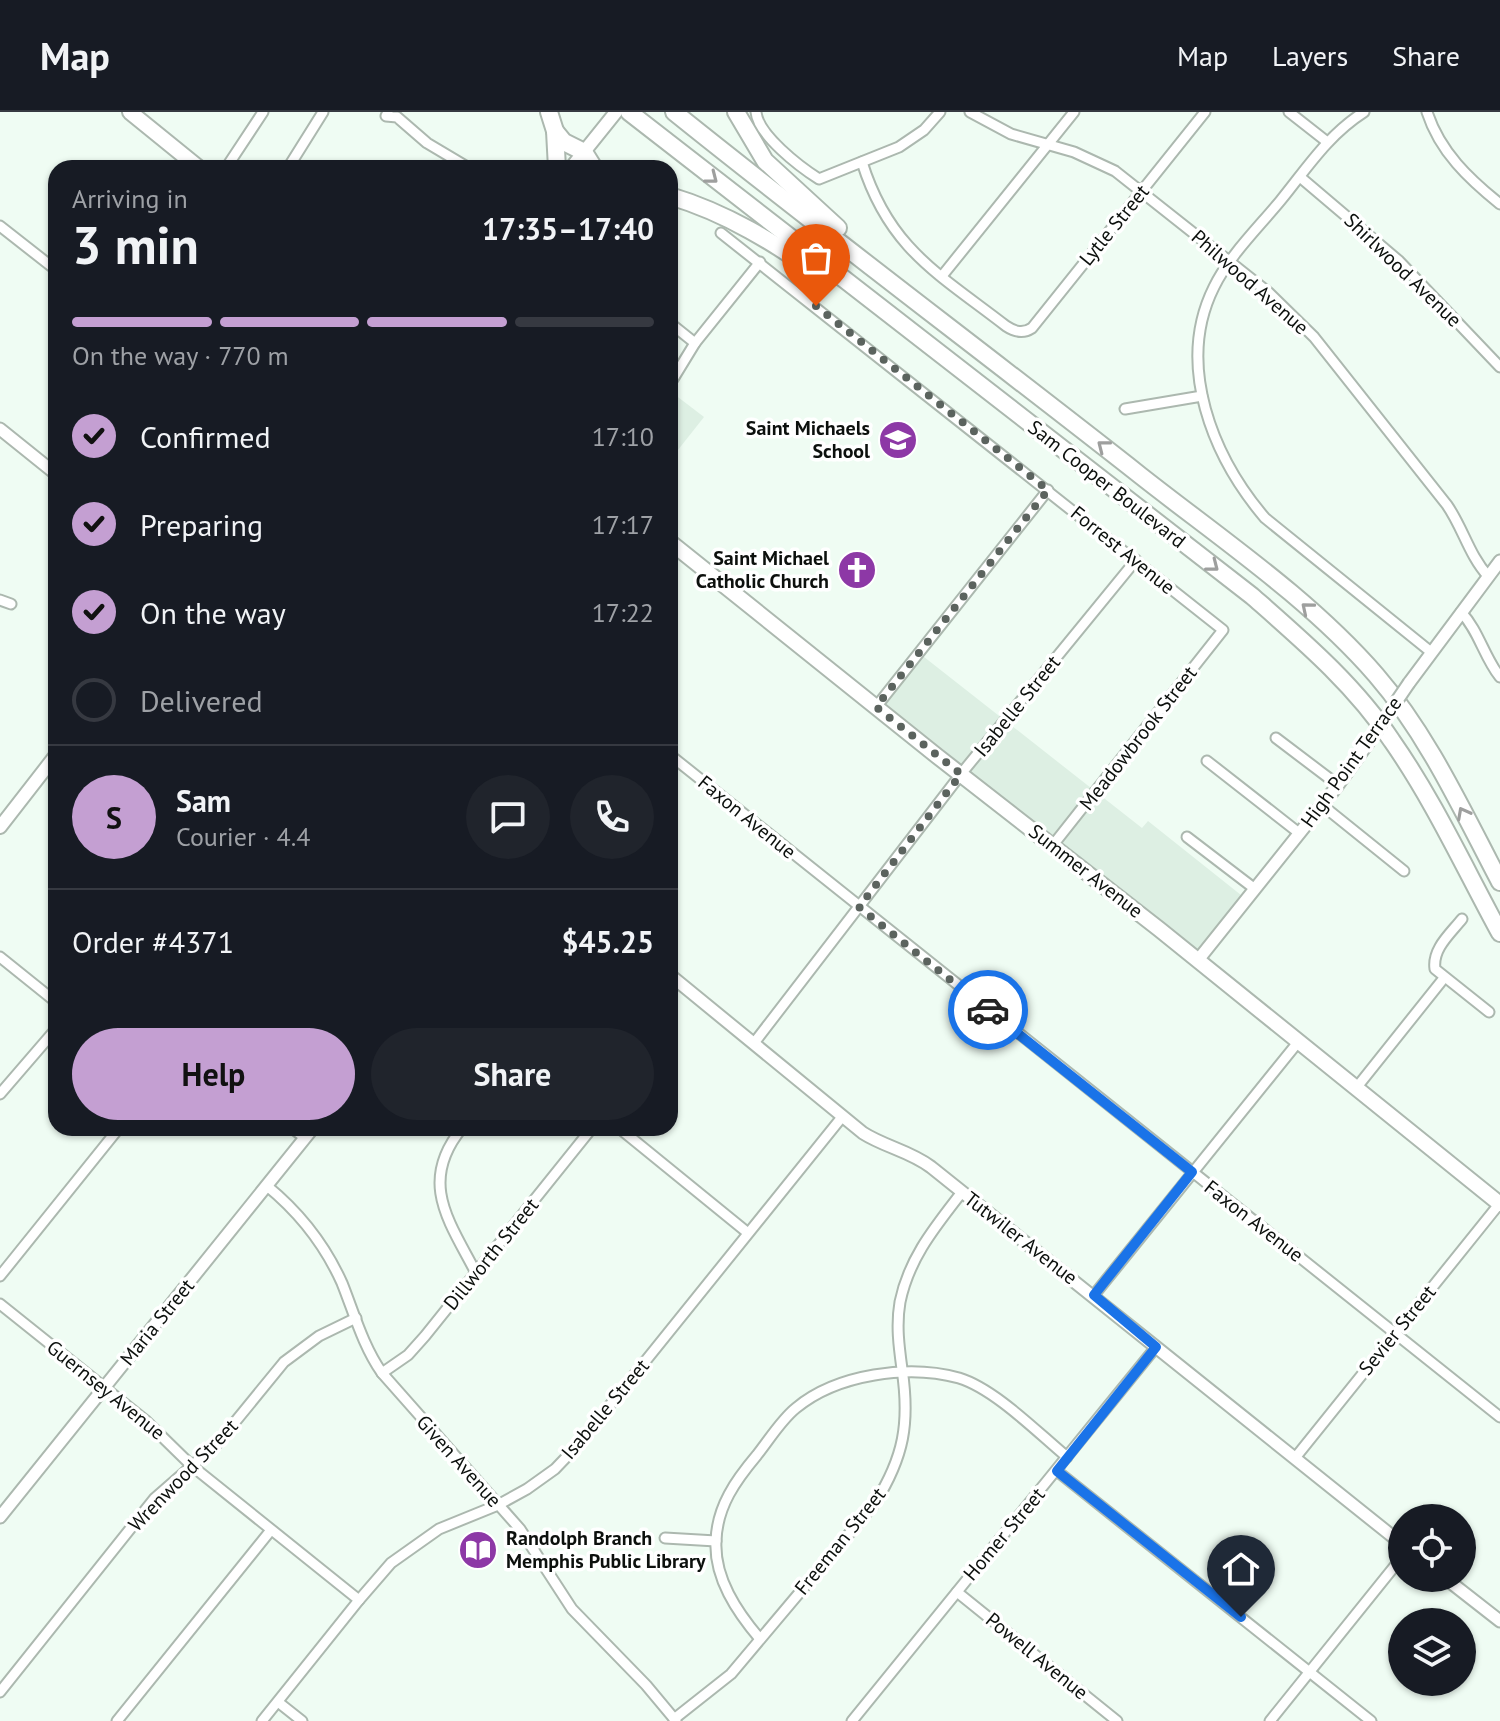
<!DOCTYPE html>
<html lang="en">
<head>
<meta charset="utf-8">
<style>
	:root { --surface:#171b24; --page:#20242c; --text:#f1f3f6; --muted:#9ea1a6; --line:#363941; --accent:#c49fd2 }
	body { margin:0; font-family:"PT Sans",sans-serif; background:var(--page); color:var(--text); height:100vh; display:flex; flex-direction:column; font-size:30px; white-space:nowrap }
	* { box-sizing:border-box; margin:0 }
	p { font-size:26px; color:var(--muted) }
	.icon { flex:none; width:44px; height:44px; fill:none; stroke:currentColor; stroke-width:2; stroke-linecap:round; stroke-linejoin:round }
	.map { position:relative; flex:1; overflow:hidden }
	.side { position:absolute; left:48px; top:48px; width:630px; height:976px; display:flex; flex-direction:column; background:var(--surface); border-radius:24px; box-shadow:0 2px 6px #0004 }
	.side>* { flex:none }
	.tools { position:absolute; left:1388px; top:1392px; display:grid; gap:16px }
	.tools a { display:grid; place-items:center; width:88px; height:88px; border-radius:50%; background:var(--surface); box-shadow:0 2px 6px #0004; font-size:40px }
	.pin { position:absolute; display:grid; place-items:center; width:68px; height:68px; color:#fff; margin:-82px -34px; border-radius:50% 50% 50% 0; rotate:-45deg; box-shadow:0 0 8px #0007 }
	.pin .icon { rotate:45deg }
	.courier { position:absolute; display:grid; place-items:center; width:80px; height:80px; margin:-40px; border:6px solid #1a73e8; border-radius:50%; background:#fff; color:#222; box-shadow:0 2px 10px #0007 }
	.headline em { font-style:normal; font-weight:600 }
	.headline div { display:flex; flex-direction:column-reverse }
	.headline { display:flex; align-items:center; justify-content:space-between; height:136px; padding:0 24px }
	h1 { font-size:52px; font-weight:600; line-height:60px }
	.bar { display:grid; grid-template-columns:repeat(4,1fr); gap:12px 8px; align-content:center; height:96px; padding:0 24px }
	.bar i { height:10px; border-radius:6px; background:var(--line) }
	.bar .active { background:var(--accent) }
	.bar p { grid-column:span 4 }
	.line { display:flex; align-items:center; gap:20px; padding:0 24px; border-top:2px solid var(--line) }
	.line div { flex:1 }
	.round { display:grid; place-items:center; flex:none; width:84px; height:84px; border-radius:42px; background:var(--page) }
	ol { padding:0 24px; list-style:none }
	li { display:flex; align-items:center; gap:24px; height:88px }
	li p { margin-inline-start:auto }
	li .icon { padding:8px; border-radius:50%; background:var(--accent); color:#111; stroke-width:4 }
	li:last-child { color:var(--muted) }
	li i { width:44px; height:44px; border:4px solid var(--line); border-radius:50% }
	.cta { display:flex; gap:16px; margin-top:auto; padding:16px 24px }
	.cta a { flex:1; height:92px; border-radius:48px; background:var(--accent); color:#111; font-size:32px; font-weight:600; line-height:92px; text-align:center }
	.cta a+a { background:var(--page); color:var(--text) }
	header { display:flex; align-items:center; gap:48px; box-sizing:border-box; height:112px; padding:0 40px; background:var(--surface); border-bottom:2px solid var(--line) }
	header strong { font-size:38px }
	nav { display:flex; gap:44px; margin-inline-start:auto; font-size:28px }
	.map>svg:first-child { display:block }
	.built { fill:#ddefe3 }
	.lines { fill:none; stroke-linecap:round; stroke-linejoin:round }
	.minor-casing { stroke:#acb8af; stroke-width:13 }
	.tertiary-casing { stroke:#acb8af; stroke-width:15 }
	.secondary-casing { stroke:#acb8af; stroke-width:16 }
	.primary-casing { stroke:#acb8af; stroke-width:18 }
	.motorway-casing { stroke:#acb8af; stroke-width:20 }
	.minor { stroke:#fff; stroke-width:9 }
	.tertiary { stroke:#fff; stroke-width:11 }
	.secondary { stroke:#fff; stroke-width:12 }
	.primary { stroke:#fff; stroke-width:14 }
	.motorway { stroke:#fff; stroke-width:16 }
	.tertiary-bridge-casing { stroke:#acb8af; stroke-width:15; stroke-linecap:butt }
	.tertiary-bridge { stroke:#fff; stroke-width:11 }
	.oneway { stroke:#9e9f9e }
	.done { stroke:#5b635e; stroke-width:8; stroke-dasharray:0 14.4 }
	.route { stroke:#1a73e8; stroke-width:10 }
	.labels { text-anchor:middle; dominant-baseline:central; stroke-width:7; stroke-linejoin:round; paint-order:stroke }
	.street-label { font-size:20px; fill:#0c100d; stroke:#fff }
	.poi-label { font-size:20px; font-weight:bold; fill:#0c100d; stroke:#fff; text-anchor:end }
</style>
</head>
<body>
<header>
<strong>Map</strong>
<nav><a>Map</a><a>Layers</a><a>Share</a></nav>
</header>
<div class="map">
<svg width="1500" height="1609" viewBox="0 0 1500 1609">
	<rect width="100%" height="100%" fill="#effcf3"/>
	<g class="built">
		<path d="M670 279 704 305 670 348Z"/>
		<path d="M919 541 1142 716 1148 709 1246 787 1198 848 876 595Z"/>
	</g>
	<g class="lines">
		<g class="minor-casing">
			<g id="minor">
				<path d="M388 0 386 4 397 5 427 31 469 56"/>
				<path d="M756 0C758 23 800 55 819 67L899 35 924 18 940 0"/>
				<path d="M970 0 1011 22 1074 40 1115 59 1268 180 1314 225 1447 393C1463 416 1469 443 1488 464"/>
				<path d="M1289 0 1326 29"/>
				<path d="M1364 0C1328 23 1307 56 1281 88 1258 116 1229 144 1214 175 1175 253 1213 345 1265 406L1431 540"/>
				<path d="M1427 0C1440 40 1469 67 1500 92"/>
				<path d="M862 50C889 137 939 162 1006 214 1015 220 1023 222 1032 216L1205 0"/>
				<path d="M226 56 263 0"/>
				<path d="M288 56 323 0"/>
				<path d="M1300 65 1399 149 1500 255"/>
				<path d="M0 114 56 158"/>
				<path d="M721 121 1223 518 1053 733"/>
				<path d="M942 164 1074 0"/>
				<path d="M670 211 695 231"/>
				<path d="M673 267 695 231 760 150"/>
				<path d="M1125 297 1202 284"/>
				<path d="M0 488 11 492"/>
				<path d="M1461 500C1479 519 1484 545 1500 565"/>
				<path d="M876 595 1048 378"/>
				<path d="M1276 626 1338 673"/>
				<path d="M670 643 1500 1305"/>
				<path d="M1207 649 1299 721"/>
				<path d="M1322 693 1404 759"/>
				<path d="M1187 725 1255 777"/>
				<path d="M1462 807C1450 822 1432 837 1435 857L1489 900"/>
				<path d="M0 845 56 890"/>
				<path d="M754 931 961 662 1136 448"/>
				<path d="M1357 975 1444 866"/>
				<path d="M0 982 56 917"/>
				<path d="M292 1016 305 1026"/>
				<path d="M462 1016C418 1070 449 1109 476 1161"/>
				<path d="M619 1016 748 1121"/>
				<path d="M267 1074C300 1101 324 1131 342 1171 354 1201 363 1234 382 1261L520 1417 572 1497 646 1573 676 1609"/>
				<path d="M0 1164 119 1016"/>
				<path d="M1094 1183 1299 929"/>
				<path d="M0 1192 145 1308 192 1354 359 1488"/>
				<path d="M382 1261 408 1243 425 1224 592 1016"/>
				<path d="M1295 1346 1500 1091"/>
				<path d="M1057 1359 1371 1609"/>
				<path d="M665 1426 716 1429"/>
				<path d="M957 1480 1117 1609"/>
				<path d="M760 1527C737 1500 714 1466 716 1429 717 1394 736 1368 757 1343 769 1328 781 1308 796 1296 837 1262 909 1252 959 1266 995 1277 1038 1321 1067 1345"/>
				<path d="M0 1580 154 1387 217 1332 284 1250 319 1224 356 1206"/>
				<path d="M278 1590 302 1609"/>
				<path d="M674 1607 731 1562 875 1391C904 1345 910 1311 902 1257 899 1235 896 1213 900 1190 909 1146 935 1115 962 1080"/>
				<path d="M117 1609 271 1418"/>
				<path d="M262 1609 359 1488 391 1451 439 1417 498 1393 527 1377 555 1357 577 1334 842 1005"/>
				<path d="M852 1609 1156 1235"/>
				<path d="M1270 1609 1402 1445"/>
			</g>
		</g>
		<g class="tertiary-casing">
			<g id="tertiary">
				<path d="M0 317 56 362"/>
				<path d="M1409 571 1500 449"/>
				<path d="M1198 848 1338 673 1366 634"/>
				<path d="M670 863 863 1021C885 1035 910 1039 931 1055L1402 1432"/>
				<path d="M0 1405 313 1016"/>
				<path d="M1445 1466 1500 1509"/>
			</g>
		</g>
		<g class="secondary-casing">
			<g id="secondary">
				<path d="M571 56 616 0"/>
				<path d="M0 715 56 643"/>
			</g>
		</g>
		<g class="primary-casing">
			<g id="primary">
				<path d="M130 0 199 56"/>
				<path d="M670 430 937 644 1159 817 1500 1092"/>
			</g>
		</g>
		<g class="motorway-casing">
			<g id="motorway">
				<path d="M549 0 555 19 557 56"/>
				<path d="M629 0 1252 484C1302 528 1355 573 1392 629 1434 689 1465 757 1500 821"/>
				<path d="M674 0C828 124 986 242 1141 364 1221 427 1309 486 1376 563 1428 623 1463 700 1500 770"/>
				<path d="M736 0 765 49 838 116"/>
				<path d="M555 19 564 30 584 40 594 56"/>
				<path d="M670 84C727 101 775 131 823 165"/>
			</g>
		</g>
		<use href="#minor" class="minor"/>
		<use href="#tertiary" class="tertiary"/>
		<use href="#secondary" class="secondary"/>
		<use href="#primary" class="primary"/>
		<use href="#motorway" class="motorway"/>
		<g class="tertiary-bridge-casing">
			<path id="tertiary-bridge" d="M1366 634 1409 571"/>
		</g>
		<use href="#tertiary-bridge" class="tertiary-bridge"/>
	</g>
	<defs><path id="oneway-chevron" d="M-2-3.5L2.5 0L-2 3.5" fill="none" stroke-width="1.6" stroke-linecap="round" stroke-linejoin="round" transform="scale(2)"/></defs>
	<g class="oneway">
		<use href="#oneway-chevron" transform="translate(712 66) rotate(38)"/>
		<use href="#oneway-chevron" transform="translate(1103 334) rotate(-142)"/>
		<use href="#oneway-chevron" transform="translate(1213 454) rotate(38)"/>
		<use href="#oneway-chevron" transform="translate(1307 496) rotate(-140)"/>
		<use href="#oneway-chevron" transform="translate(1463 701) rotate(-118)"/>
	</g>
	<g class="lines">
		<path class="done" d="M816 194 1048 378 876 595 961 662 859 795 988 898"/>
		<path class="route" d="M988 898 1192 1060 1094 1183 1156 1235 1057 1359 1241 1505"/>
	</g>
	<defs>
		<g id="school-disc" transform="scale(2)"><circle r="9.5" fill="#8d38a6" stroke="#fff"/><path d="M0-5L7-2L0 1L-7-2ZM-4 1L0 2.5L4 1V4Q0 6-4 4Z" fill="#fff"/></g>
		<g id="church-disc" transform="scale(2)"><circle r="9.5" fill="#8d38a6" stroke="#fff"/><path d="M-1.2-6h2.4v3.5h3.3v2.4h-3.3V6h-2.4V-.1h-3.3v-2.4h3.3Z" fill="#fff"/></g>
		<g id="library-disc" transform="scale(2)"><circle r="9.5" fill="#8d38a6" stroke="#fff"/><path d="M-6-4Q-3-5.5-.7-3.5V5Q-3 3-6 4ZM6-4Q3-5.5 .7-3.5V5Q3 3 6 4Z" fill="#fff"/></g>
	</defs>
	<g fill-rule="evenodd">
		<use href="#school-disc" x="898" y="328"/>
		<use href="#church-disc" x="857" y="458"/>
		<use href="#library-disc" x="478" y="1438"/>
	</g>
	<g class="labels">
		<g class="street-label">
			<text transform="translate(1114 113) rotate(-51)">Lytle Street</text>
			<text transform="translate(1403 158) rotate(44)">Shirlwood Avenue</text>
			<text transform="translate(1250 170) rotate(41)">Philwood Avenue</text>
			<text transform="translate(1107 372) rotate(38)">Sam Cooper Boulevard</text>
			<text transform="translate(1123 438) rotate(39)">Forrest Avenue</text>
			<text transform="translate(1017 594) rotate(-51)">Isabelle Street</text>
			<text transform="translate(1138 626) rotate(-52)">Meadowbrook Street</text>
			<text transform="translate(1351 650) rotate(-54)">High Point Terrace</text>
			<text transform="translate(747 705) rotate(39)">Faxon Avenue</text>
			<text transform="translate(1086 759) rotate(38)">Summer Avenue</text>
			<text transform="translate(1254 1109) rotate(38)">Faxon Avenue</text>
			<text transform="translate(1021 1126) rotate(38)">Tutwiler Avenue</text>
			<text transform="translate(491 1142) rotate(-51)">Dillworth Street</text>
			<text transform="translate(157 1210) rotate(-51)">Maria Street</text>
			<text transform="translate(1397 1218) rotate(-51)">Sevier Street</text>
			<text transform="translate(106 1278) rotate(39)">Guernsey Avenue</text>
			<text transform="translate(605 1297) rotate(-50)">Isabelle Street</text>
			<text transform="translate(459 1349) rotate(48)">Given Avenue</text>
			<text transform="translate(183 1363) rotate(-46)">Wrenwood Street</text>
			<text transform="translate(1004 1422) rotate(-50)">Homer Street</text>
			<text transform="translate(840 1429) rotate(-51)">Freeman Street</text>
			<text transform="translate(1037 1544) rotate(39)">Powell Avenue</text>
		</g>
		<g class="poi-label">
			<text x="870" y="316">Saint Michaels<tspan x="870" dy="23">School</tspan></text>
			<text x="829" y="446">Saint Michael<tspan x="829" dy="23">Catholic Church</tspan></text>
			<text x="506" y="1426" text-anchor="start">Randolph Branch<tspan x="506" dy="23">Memphis Public Library</tspan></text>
		</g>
	</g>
</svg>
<div class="tools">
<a><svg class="icon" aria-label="locate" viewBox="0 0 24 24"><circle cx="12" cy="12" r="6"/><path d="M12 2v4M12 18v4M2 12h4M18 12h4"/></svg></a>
<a><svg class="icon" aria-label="layers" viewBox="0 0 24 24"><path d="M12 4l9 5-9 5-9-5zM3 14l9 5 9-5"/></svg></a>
</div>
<div class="pin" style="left:816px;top:194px;background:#ea580c"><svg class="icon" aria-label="bag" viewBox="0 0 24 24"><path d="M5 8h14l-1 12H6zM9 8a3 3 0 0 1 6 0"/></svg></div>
<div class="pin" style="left:1241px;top:1505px;background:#1f2937"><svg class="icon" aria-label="home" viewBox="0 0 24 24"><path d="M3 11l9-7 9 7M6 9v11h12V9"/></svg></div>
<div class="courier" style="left:988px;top:898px"><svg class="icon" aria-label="car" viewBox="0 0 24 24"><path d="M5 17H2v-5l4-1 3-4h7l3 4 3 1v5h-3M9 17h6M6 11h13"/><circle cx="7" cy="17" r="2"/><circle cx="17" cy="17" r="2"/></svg></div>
<section class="side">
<div class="headline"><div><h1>3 min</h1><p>Arriving in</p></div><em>17:35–17:40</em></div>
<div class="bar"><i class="active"></i><i class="active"></i><i class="active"></i><i></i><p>On the way · 770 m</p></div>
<ol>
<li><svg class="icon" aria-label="check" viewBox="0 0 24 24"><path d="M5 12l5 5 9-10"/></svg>Confirmed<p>17:10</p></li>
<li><svg class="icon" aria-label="check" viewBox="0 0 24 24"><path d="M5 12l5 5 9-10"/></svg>Preparing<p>17:17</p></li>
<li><svg class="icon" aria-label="check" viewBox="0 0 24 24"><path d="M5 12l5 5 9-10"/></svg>On the way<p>17:22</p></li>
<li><i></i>Delivered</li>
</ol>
<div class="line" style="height:144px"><b class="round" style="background:var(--accent);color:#111">S</b><div><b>Sam</b><p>Courier · 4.4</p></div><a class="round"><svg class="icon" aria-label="chat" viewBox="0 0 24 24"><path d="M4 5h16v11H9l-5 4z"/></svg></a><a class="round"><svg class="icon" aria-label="phone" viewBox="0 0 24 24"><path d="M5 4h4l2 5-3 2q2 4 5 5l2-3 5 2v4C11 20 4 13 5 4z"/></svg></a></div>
<div class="line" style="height:104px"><div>Order #4371</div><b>$45.25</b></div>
<div class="cta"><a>Help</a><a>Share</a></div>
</section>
</div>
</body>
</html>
